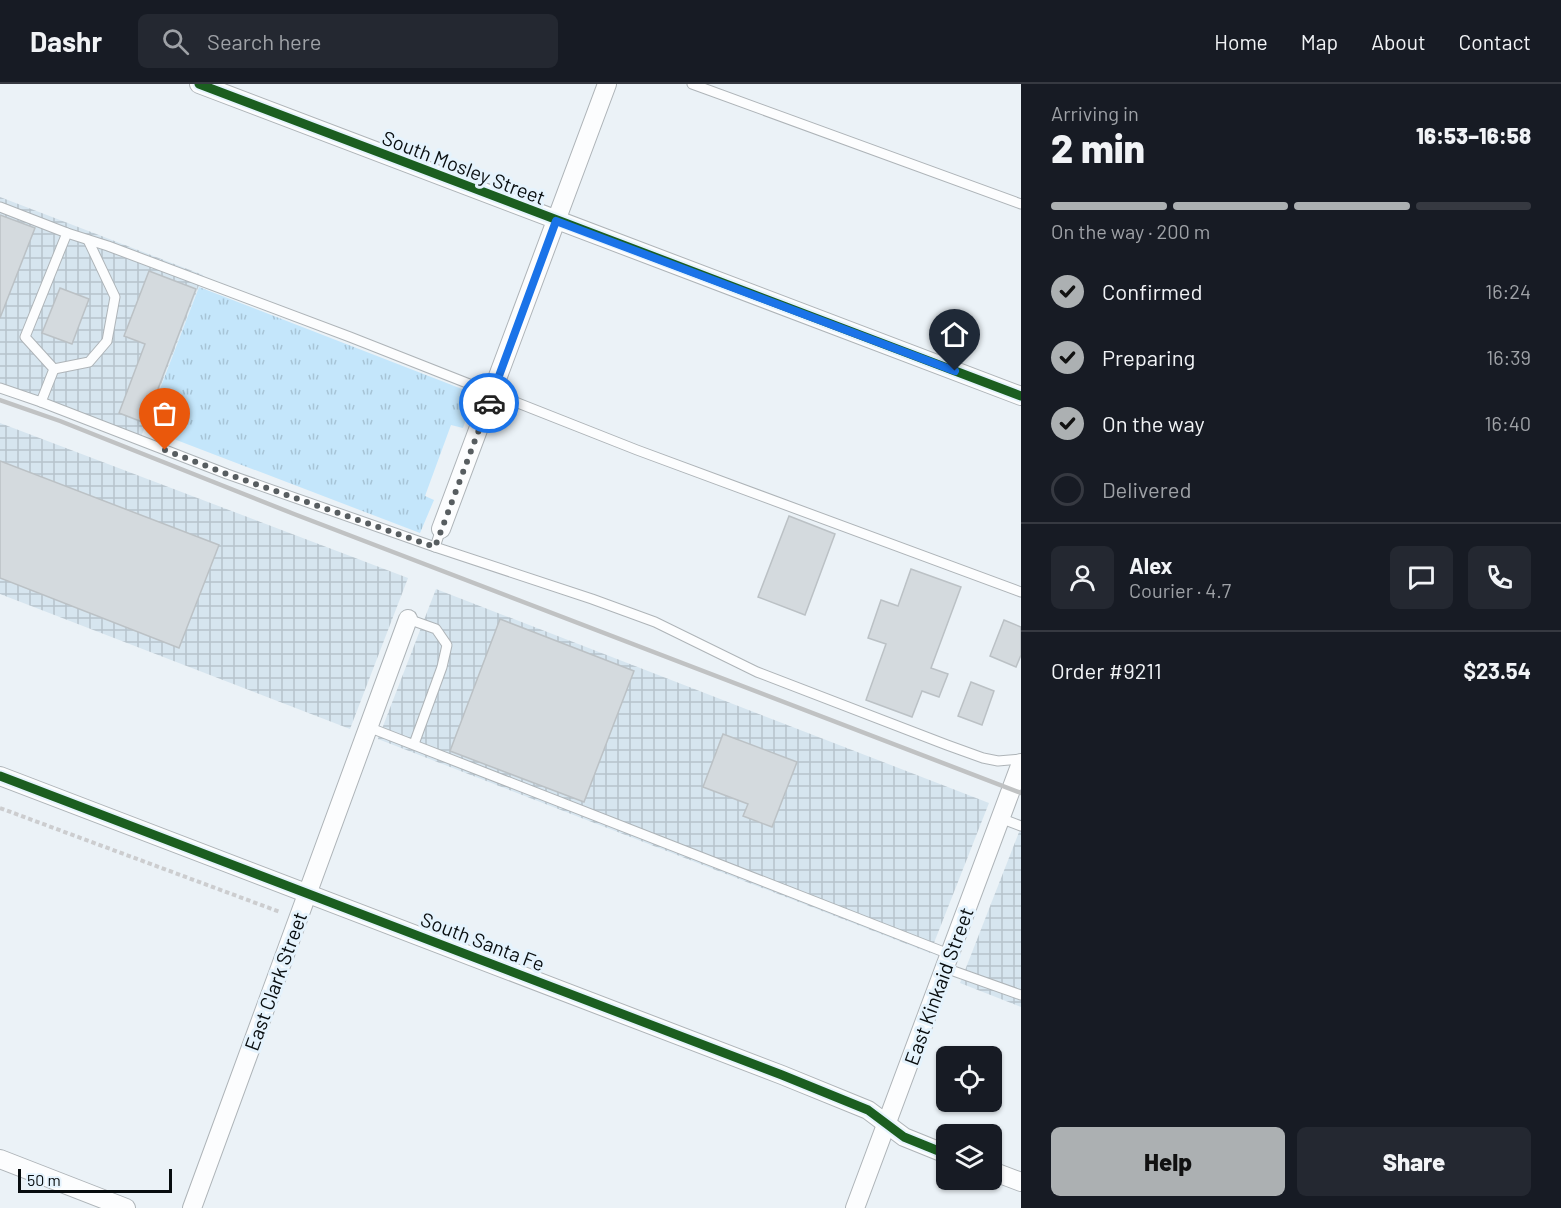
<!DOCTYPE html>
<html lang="en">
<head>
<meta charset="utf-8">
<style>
	:root { --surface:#171b24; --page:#242831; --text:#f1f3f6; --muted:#9ea1a6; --line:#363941; --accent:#acb0b2 }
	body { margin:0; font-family:Barlow,sans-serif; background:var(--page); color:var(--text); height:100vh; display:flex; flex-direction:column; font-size:22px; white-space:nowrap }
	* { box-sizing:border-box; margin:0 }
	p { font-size:20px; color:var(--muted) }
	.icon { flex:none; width:33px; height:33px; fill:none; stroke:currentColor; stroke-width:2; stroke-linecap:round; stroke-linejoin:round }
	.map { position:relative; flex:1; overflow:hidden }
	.sheet { display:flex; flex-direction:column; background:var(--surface); width:540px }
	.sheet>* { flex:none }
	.buttons { position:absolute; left:936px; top:962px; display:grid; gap:12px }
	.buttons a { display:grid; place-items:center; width:66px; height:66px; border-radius:9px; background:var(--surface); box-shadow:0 2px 4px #0004; font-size:30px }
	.scale { position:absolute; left:18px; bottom:15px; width:154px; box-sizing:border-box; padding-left:6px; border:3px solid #080d0f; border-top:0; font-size:16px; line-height:21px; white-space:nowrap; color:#080d0f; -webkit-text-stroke:4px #e5f3fd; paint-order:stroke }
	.pin { position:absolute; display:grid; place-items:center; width:51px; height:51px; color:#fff; margin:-62px -26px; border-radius:50% 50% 50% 0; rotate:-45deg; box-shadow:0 0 6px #0007 }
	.pin .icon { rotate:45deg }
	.courier { position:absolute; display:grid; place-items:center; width:60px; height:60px; margin:-30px; border:4px solid #1a73e8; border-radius:50%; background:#fff; color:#222; box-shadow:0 2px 8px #0007 }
	.summary em { font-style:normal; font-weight:800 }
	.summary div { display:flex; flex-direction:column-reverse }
	.summary { display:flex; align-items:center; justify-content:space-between; height:102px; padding:0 30px }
	h1 { font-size:39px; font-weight:800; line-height:45px }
	.bar { display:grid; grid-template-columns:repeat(4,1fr); gap:9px 6px; align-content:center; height:72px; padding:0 30px }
	.bar i { height:8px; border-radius:4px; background:var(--line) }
	.bar .active { background:var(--accent) }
	.bar p { grid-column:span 4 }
	.line { display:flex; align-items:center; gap:15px; padding:0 30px; border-top:2px solid var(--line) }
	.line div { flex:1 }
	.round { display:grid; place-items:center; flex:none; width:63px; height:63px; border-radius:9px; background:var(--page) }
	ol { padding:0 30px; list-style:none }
	li { display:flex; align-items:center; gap:18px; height:66px }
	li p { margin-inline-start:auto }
	li .icon { padding:6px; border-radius:50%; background:var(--accent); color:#111; stroke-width:4 }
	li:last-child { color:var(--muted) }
	li i { width:33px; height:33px; border:3px solid var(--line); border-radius:50% }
	.cta { display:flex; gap:12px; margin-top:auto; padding:12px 30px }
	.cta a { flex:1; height:69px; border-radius:9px; background:var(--accent); color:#111; font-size:24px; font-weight:800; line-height:69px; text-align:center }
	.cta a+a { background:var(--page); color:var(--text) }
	header { display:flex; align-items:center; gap:36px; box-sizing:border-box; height:84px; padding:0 30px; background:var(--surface); border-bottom:2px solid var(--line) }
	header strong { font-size:28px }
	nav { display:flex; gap:33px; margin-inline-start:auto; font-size:21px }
	.search { width:420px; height:54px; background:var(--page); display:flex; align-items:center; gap:15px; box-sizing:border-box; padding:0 21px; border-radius:9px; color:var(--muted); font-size:22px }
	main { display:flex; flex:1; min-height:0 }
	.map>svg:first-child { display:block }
	.industrial { fill:url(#industrial-grid) }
	.grass { fill:url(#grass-tufts) }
	.building { fill:#d4dade; stroke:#bbc1c5; stroke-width:1.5 }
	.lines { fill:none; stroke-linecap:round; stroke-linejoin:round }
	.lane-casing { stroke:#aeb4b8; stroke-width:11 }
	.street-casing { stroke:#aeb4b8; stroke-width:20 }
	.path { stroke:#cccdcf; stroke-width:4; stroke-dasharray:4.5 3; stroke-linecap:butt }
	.lane { stroke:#fcfdfe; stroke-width:9 }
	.street { stroke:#fcfdfe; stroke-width:18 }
	.rail { stroke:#c0c2c3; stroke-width:4.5 }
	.cycleway-casing { stroke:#e5f3fd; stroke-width:13 }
	.cycleway { stroke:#1b5e20; stroke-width:9 }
	.done { stroke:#575d60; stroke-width:6; stroke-dasharray:0 10.8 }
	.route { stroke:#1a73e8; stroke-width:8 }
	.labels { text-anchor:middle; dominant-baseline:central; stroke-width:6; stroke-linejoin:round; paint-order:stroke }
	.street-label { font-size:20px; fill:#080d0f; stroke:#e5f3fd }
</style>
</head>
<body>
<header>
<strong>Dashr</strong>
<div class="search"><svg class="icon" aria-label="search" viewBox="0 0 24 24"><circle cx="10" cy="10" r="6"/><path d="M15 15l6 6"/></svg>Search here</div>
<nav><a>Home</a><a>Map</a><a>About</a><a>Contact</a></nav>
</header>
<main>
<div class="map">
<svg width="1021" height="1124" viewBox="0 0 1021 1124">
	<defs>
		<pattern id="industrial-grid" width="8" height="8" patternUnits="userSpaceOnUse" patternTransform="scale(1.5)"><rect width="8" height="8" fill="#d6e5ef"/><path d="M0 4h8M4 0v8" fill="none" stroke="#b6c3cc"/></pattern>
		<pattern id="grass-tufts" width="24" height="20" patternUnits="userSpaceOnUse" patternTransform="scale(1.5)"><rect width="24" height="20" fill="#c4e6fb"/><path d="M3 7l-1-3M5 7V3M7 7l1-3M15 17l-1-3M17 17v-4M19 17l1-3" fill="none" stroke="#a7c4d6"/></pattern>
	</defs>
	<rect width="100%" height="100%" fill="#ebf2f7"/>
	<g class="industrial">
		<path d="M0 113 203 191 141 353 0 300Z"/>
		<path d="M0 339 408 494 350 645 0 510Z"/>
		<path d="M436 505 989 719 930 869 378 655Z"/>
		<path d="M1021 743V923L960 899Z"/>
	</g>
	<path class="grass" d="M199 203 475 310 463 344 451 341 425 412 434 416 420 449 145 344Z"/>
	<g class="building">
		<path d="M0 131 35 144 0 234Z"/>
		<path d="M149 187 196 205 145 339 119 329 145 260 124 252Z"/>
		<path d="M60 204 89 215 72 260 42 249Z"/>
		<path d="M0 377 219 461 179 564 0 494Z"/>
		<path d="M789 432 835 450 805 531 758 513Z"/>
		<path d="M911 485 961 503 931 584 948 590 939 613 922 607 912 633 866 616 886 560 868 554 881 516 898 522Z"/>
		<path d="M500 535 634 587 584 718 450 667Z"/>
		<path d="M1004 536 1021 543V571L1016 583 990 572Z"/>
		<path d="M971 598 994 607 982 641 958 632Z"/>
		<path d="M723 650 797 678 772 743 743 732 748 720 703 703Z"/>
	</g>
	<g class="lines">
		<g class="lane-casing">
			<g id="lane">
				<path d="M692 0 1021 120"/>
				<path d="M0 123 67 149 108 162 350 253 637 366 1021 508"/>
				<path d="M54 285 89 278 107 257 115 213 88 156"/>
				<path d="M0 304 41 318 54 285 25 253 67 149"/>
				<path d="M41 318 227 390 435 463 441 445"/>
				<path d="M435 463 592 515 655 538 757 588 947 661 983 674 998 677 1021 675"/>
				<path d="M408 535 436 545 447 561 442 583 414 660"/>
				<path d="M368 643 949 870"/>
				<path d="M1000 734 1021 742"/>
				<path d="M945 884 1021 911"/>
			</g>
		</g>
		<g class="street-casing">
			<g id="street">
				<path d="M199 0 1021 312"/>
				<path d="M441 445 607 0"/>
				<path d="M0 692 782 991 868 1026 904 1053 946 1070"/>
				<path d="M0 1075 126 1124"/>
				<path d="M992 1087 1021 1098"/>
				<path d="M192 1124 408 535"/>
				<path d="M855 1124 1021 679"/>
			</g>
		</g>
		<path class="path" d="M0 724 280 828"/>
		<use href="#lane" class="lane"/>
		<use href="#street" class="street"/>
		<path class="rail" d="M0 316 60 337 294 430 1021 709"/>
		<g class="cycleway-casing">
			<g id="cycleway">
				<path d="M199 0 1021 312"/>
				<path d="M0 692 782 991 868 1026 904 1053 946 1070"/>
			</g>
		</g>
		<use href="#cycleway" class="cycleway"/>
	</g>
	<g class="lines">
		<path class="done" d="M165 366 227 390 435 463 489 319"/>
		<path class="route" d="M489 319 556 137 955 287"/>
	</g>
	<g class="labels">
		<g class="street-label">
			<text transform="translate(464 83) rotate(21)">South Mosley Street</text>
			<text transform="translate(483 857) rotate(21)">South Santa Fe</text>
			<text transform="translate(275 897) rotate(-70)">East Clark Street</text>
			<text transform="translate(938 902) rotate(-70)">East Kinkaid Street</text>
		</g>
	</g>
</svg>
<div class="buttons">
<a><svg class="icon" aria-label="locate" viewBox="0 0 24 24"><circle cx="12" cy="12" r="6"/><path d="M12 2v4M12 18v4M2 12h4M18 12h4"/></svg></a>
<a><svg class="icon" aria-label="layers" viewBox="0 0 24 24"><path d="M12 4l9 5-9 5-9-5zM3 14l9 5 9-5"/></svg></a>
</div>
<div class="scale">50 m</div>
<div class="pin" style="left:165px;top:366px;background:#ea580c"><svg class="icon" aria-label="bag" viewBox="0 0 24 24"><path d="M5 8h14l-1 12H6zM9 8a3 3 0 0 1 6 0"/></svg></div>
<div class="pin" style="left:955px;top:287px;background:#1f2937"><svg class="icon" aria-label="home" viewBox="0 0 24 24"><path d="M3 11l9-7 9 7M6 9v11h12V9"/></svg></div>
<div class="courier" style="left:489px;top:319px"><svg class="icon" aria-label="car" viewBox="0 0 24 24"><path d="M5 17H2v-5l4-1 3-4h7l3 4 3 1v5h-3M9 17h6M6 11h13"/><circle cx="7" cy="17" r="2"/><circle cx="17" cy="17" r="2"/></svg></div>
</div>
<section class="sheet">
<div class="summary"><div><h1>2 min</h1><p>Arriving in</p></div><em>16:53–16:58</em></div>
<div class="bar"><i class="active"></i><i class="active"></i><i class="active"></i><i></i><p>On the way · 200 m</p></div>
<ol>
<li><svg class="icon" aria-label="check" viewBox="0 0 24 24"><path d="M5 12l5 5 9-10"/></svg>Confirmed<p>16:24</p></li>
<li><svg class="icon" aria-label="check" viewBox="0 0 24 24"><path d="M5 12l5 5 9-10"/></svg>Preparing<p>16:39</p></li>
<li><svg class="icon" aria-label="check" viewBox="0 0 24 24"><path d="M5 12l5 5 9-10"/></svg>On the way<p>16:40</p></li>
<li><i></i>Delivered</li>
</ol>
<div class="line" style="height:108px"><a class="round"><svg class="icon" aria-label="person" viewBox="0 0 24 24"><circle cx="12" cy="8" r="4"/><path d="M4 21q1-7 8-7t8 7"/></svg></a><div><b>Alex</b><p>Courier · 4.7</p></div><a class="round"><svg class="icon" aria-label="chat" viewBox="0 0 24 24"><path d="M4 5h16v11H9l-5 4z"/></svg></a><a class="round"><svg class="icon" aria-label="phone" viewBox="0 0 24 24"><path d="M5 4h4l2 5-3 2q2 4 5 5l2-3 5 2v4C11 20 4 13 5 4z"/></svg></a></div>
<div class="line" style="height:78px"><div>Order #9211</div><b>$23.54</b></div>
<div class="cta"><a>Help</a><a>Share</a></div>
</section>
</main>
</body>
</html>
